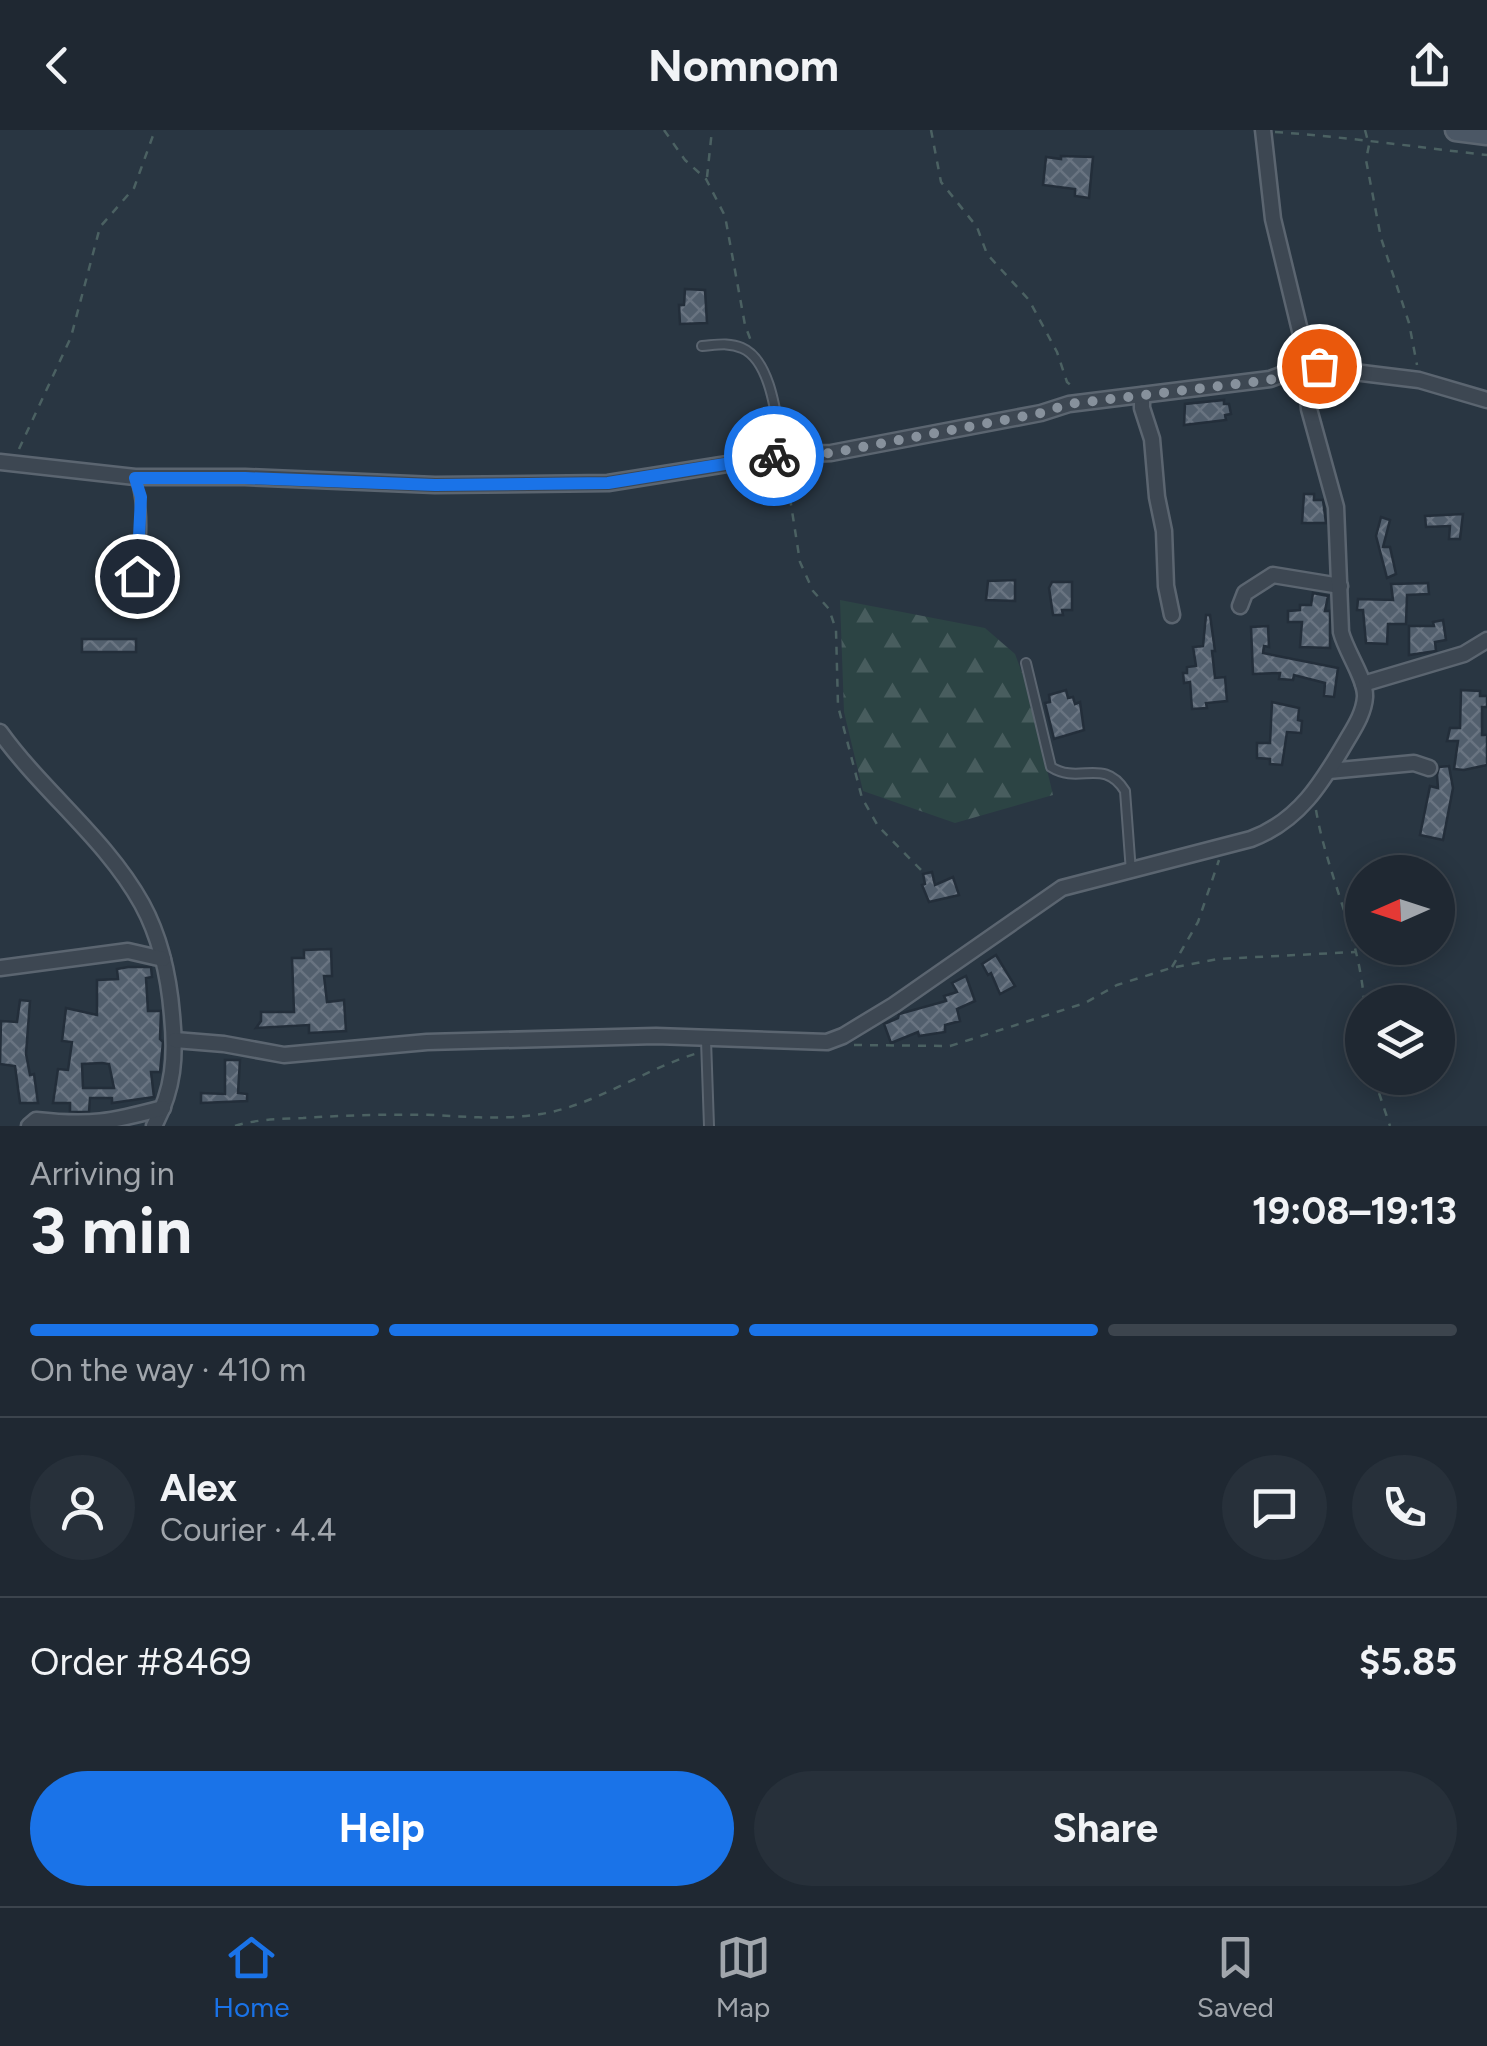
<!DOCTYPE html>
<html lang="en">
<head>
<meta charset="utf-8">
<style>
	:root { --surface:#1f2832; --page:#27303a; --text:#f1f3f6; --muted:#a1a6ac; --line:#3c444d; --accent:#1a73e8 }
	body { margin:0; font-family:Figtree,sans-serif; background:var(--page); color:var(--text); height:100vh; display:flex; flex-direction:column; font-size:38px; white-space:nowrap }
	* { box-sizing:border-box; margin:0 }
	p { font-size:32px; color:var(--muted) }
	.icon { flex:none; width:55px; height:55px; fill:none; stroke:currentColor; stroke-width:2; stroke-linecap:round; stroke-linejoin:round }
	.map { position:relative; height:996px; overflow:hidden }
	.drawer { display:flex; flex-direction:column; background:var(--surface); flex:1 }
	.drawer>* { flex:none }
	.needle { width:65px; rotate:267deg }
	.fabs { position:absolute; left:1345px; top:725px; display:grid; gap:20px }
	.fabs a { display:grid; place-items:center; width:110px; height:110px; border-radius:50%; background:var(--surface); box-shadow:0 5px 25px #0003,0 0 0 2px var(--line); font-size:50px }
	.pin { position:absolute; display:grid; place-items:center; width:85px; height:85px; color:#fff; margin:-42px; border:5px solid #fff; border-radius:50%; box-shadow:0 2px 10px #0007 }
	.courier { position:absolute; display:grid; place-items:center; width:100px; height:100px; margin:-50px; border:8px solid #1a73e8; border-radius:50%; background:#fff; color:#222; box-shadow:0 2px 12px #0007 }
	.headline em { font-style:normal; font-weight:700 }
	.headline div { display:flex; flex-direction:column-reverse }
	.headline { display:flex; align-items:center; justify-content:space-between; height:170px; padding:0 30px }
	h1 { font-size:65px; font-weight:700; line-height:75px }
	.bar { display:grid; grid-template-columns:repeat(4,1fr); gap:15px 10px; align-content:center; height:120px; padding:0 30px }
	.bar i { height:12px; border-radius:8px; background:var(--line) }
	.bar .selected { background:var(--accent) }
	.bar p { grid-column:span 4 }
	.line { display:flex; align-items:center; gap:25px; padding:0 30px; border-top:2px solid var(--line) }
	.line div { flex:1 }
	.round { display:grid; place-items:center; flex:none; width:105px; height:105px; border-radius:52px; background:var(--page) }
	.cta { display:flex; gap:20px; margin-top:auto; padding:20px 30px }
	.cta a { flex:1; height:115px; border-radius:60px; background:var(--accent); color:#fff; font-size:40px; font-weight:700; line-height:115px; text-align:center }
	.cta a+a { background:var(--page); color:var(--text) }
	header { display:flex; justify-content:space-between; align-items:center; height:130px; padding:0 30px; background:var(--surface); font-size:45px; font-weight:700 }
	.menu { display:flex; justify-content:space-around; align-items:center; height:140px; border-top:2px solid var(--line); background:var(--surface); font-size:28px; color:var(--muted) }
	.menu a { display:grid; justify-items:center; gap:5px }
	.menu .selected { color:var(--accent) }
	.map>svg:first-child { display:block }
	.forest { fill:url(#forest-firs) }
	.building { fill:url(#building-cross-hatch); stroke:#232e3a; stroke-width:2.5; fill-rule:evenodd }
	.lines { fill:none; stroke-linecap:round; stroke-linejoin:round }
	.lane-casing { stroke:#5b6570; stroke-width:12 }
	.street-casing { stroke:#5b6570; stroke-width:19 }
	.secondary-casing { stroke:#5b6570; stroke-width:25 }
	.path { stroke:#4b6162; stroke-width:2.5; stroke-dasharray:8 8; stroke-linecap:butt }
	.lane { stroke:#3d4752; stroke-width:8 }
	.street { stroke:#3d4752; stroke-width:14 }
	.secondary { stroke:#4b5765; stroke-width:20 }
	.done { stroke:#87919c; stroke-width:10; stroke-dasharray:0 18 }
	.route { stroke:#1a73e8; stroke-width:12 }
</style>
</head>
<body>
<header><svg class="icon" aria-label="back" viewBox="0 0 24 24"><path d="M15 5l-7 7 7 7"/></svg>Nomnom<svg class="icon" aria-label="share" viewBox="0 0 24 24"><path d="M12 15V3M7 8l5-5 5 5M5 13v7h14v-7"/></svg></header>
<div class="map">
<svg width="1487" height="996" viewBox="0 0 1487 996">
	<defs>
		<pattern id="forest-firs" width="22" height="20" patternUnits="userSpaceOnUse" patternTransform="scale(2.5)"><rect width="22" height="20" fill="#2c4444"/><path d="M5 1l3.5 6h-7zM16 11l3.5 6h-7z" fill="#485d5e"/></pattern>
		<pattern id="building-cross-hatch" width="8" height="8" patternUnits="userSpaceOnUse" patternTransform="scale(2.5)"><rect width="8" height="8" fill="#525f6d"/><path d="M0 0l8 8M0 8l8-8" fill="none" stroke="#697481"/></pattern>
	</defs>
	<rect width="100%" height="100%" fill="#293642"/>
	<path class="forest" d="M840 470 985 498 1015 524 1027 556 1053 665 955 693 863 661 844 582Z"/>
	<g class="building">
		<path d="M1061 26 1093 27 1089 68 1075 66V59L1043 55 1046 27 1061 29Z"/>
		<path d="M685 159 705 160 707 193 680 194 679 175H684Z"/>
		<path d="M1224 270V274H1229L1231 284 1225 285 1226 290 1184 295 1185 274Z"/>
		<path d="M1304 364H1314V370H1323L1326 393H1302Z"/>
		<path d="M1463 384 1460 409H1449L1450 396 1426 397 1425 386Z"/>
		<path d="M1381 387 1390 390 1383 417H1390L1396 444 1387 448 1376 406Z"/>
		<path d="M1015 450V471L986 470 988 451Z"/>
		<path d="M1052 452H1072V480H1062L1063 485H1053L1049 458Z"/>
		<path d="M1428 453 1429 464 1407 465 1406 494H1388L1387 514 1366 513 1363 480H1357L1358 469 1393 470 1391 454Z"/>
		<path d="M1313 463 1328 466 1325 481H1330V518L1300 517 1302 492H1288V481L1300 480V475H1311Z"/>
		<path d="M1206 485H1210L1215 521H1212L1215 548 1225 547 1227 571 1206 573 1207 578 1192 579 1190 552 1184 553 1183 543H1187V537L1196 536 1193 517 1203 516Z"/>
		<path d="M1443 490 1446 510 1435 512 1436 521 1409 525V496H1434L1433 492Z"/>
		<path d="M1268 496 1269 517 1264 516 1263 523 1338 538 1334 567 1324 566 1325 553 1294 545 1293 550 1279 549 1280 543 1253 544 1251 497Z"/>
		<rect x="82" y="509" width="54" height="13"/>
		<path d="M1066 560 1068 568 1073 567 1075 574 1080 572 1084 600 1054 609 1045 573 1050 572 1049 565Z"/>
		<path d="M1461 560 1480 561V566H1487V577H1482V605H1487V635L1464 640 1454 639 1458 611H1447L1450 598H1460Z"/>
		<path d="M1272 572 1299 578 1298 590 1302 591 1301 603 1287 602 1282 635 1270 634V629L1257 628V613H1270Z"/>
		<path d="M1449 636 1453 658 1443 710 1420 705 1430 656 1438 658 1437 645 1439 637Z"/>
		<path d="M932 742 935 755 953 747 959 765 929 772 922 755 925 754 923 744Z"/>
		<path d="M331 819 332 846H324L327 872 344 870 346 901 309 903V895L256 898 261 891V882H294L292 828H304V820Z"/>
		<path d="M996 825 1015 856 1000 864 991 843 988 845 982 834Z"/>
		<path d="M128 837H151L152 847 146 848 148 881H161L160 909 163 912 160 942H151L154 967 112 973V968H90L89 982H70V973H53L58 939 68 940 72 912 62 911 66 878 97 885V850L118 849 117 839ZM102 933 109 934 114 958H83L82 934Z"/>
		<path d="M966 846 975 871 957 879 960 891 945 895V902L919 906 918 902 891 913 884 894 898 888 899 884 946 871 944 866 957 862 952 853Z"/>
		<path d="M20 870 30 871 26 924 30 945 34 944 38 973H20L15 936 0 934 1 891 17 892Z"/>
		<path d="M225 930H240L238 963 247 964V971L201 973V963L225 964Z"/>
	</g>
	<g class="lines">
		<g class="lane-casing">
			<g id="lane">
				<path d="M702 216C716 215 729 212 742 218 773 231 777 295 783 325"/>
				<path d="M129 462C144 431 145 380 135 347"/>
				<path d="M1026 533 1051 637C1079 655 1104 627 1125 661L1131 742"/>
				<path d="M706 910 709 996"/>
			</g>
		</g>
		<g class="street-casing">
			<g id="street">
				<path d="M1142 265V278L1152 309 1157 367 1164 401 1166 456 1172 485"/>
				<path d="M0 332 135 347H245L435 355 608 353 783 325 831 323 1041 283 1069 274 1270 249 1305 236 1419 250 1487 270"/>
				<path d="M1240 476 1245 463 1273 445 1340 456"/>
				<path d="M1363 554 1464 524 1487 510"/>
				<path d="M0 602C43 662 106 709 142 774 160 807 169 848 172 885 176 926 174 959 154 996"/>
				<path d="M1329 641 1414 633 1429 638"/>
				<path d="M0 838 128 821 163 829"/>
				<path d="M175 910 224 914 284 925 427 912 656 906 827 912 843 906 894 875 1062 758 1251 709C1299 691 1322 653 1347 610 1354 598 1364 583 1365 567 1366 549 1346 522 1341 502L1336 377 1309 279 1303 213 1273 89 1263 0"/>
				<path d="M29 996 36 990C91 996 110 992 163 978"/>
			</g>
		</g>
		<g class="secondary-casing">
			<path id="secondary" d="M1456 0 1487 4"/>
		</g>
		<g class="path">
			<path d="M664 0 685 30 706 49 725 86 745 195 751 211"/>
			<path d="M931 0 941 52 977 97 987 124 1029 170 1057 222 1067 252 1075 259"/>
			<path d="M1365 0 1369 15 1366 30 1381 108 1409 193 1417 235"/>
			<path d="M1275 2C1347 7 1416 17 1487 25"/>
			<path d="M707 47 712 0"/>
			<path d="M19 319 71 207 100 97 134 58 155 0"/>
			<path d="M785 336 800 432 813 461 829 479 836 500 838 576 862 668 878 696 921 740"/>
			<path d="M1316 680C1327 745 1360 807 1364 872"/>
			<path d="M1172 837 1198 792 1219 730"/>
			<path d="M1362 893V894"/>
			<path d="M854 915 950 916 1085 873 1117 855 1171 838 1218 829 1355 822"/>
			<path d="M1374 948 1390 996"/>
			<path d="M235 996C257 989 280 989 303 988 346 985 390 984 434 985 470 987 504 990 541 984 596 975 644 939 698 923"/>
		</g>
		<use href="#lane" class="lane"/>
		<use href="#street" class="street"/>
		<use href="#secondary" class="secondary"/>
	</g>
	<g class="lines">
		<path class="done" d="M774 326 831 323 1041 283 1069 274 1270 250 1305 236H1319"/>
		<path class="route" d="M137 446 141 367 135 348H245L435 355 608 353 774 326"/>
	</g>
</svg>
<div class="fabs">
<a><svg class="needle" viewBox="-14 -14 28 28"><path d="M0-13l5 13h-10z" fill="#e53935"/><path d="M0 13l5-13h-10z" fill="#a1a6ac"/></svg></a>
<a><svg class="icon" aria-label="layers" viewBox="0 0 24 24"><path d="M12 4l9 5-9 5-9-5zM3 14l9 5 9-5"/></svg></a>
</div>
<div class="pin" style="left:1319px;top:236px;background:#ea580c"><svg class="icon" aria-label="bag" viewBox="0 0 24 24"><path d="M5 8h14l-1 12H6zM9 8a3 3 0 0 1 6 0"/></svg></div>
<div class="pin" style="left:137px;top:446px;background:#1f2937"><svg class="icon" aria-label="home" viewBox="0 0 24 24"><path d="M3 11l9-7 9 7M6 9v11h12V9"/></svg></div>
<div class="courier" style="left:774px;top:326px"><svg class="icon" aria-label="bike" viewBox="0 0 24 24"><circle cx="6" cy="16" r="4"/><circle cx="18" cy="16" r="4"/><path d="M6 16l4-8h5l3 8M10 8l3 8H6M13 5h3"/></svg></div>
</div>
<section class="drawer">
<div class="headline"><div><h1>3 min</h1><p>Arriving in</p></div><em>19:08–19:13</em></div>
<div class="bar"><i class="selected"></i><i class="selected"></i><i class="selected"></i><i></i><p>On the way · 410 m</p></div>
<div class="line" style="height:180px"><a class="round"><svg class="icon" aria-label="person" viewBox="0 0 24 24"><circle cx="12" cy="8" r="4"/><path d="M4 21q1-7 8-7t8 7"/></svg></a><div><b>Alex</b><p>Courier · 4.4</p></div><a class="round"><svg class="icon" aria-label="chat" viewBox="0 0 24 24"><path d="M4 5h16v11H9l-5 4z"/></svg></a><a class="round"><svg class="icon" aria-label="phone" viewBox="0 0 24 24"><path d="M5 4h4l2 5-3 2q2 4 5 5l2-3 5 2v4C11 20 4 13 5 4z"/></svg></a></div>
<div class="line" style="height:130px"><div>Order #8469</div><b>$5.85</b></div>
<div class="cta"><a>Help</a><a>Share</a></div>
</section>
<nav class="menu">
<a class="selected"><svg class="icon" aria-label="home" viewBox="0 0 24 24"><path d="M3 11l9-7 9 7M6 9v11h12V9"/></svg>Home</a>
<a><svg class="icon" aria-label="map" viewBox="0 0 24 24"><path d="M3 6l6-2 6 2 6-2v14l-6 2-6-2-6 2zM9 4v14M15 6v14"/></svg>Map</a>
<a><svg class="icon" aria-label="saved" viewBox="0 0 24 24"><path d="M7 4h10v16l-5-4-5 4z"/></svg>Saved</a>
</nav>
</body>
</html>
